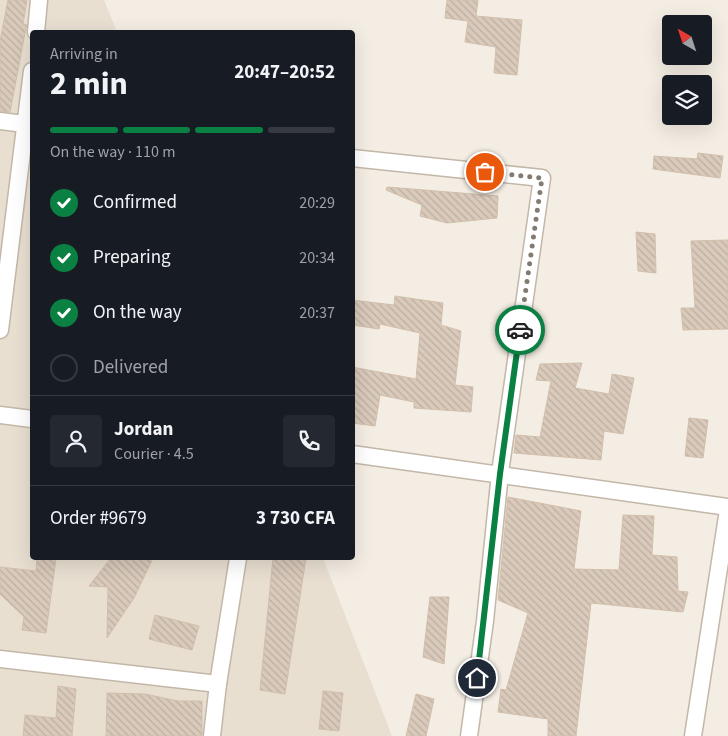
<!DOCTYPE html>
<html lang="en">
<head>
<meta charset="utf-8">
<style>
	:root { --surface:#171b24; --page:#242831; --text:#f1f3f6; --muted:#9ea1a6; --line:#363941; --accent:#0b8043 }
	body { margin:0; font-family:"Source Sans 3",sans-serif; background:var(--page); color:var(--text); height:100vh; display:flex; flex-direction:column; font-size:19px; white-space:nowrap }
	* { box-sizing:border-box; margin:0 }
	p { font-size:16px; color:var(--muted) }
	.icon { flex:none; width:28px; height:28px; fill:none; stroke:currentColor; stroke-width:2; stroke-linecap:round; stroke-linejoin:round }
	.map { position:relative; flex:1; overflow:hidden }
	.sheet { position:absolute; left:30px; top:30px; width:325px; height:530px; display:flex; flex-direction:column; background:var(--surface); border-radius:5px; box-shadow:0 5px 20px #0002 }
	.sheet>* { flex:none }
	.needle { width:32px; rotate:321deg }
	.fabs { position:absolute; left:662px; top:15px; display:grid; gap:10px }
	.fabs a { display:grid; place-items:center; width:50px; height:50px; border-radius:5px; background:var(--surface); box-shadow:0 5px 20px #0002; font-size:25px }
	.pin { position:absolute; display:grid; place-items:center; width:42px; height:42px; color:#fff; margin:-21px; border:2px solid #fff; border-radius:50%; box-shadow:0 1px 5px #0007 }
	.courier { position:absolute; display:grid; place-items:center; width:50px; height:50px; margin:-25px; border:4px solid #0b8043; border-radius:50%; background:#fff; color:#222; box-shadow:0 1px 6px #0007 }
	.overview em { font-style:normal; font-weight:700 }
	.overview div { display:flex; flex-direction:column-reverse }
	.overview { display:flex; align-items:center; justify-content:space-between; height:85px; padding:0 20px }
	h1 { font-size:32px; font-weight:700; line-height:38px }
	.bar { display:grid; grid-template-columns:repeat(4,1fr); gap:8px 5px; align-content:center; height:60px; padding:0 20px }
	.bar i { height:6px; border-radius:4px; background:var(--line) }
	.bar .selected { background:var(--accent) }
	.bar p { grid-column:span 4 }
	.line { display:flex; align-items:center; gap:12px; padding:0 20px; border-top:1px solid var(--line) }
	.line div { flex:1 }
	.round { display:grid; place-items:center; flex:none; width:52px; height:52px; border-radius:5px; background:var(--page) }
	ol { padding:0 20px; list-style:none }
	li { display:flex; align-items:center; gap:15px; height:55px }
	li p { margin-inline-start:auto }
	li .icon { padding:5px; border-radius:50%; background:var(--accent); color:#fff; stroke-width:4 }
	li:last-child { color:var(--muted) }
	li i { width:28px; height:28px; border:2px solid var(--line); border-radius:50% }
	.map>svg:first-child { display:block }
	.residential { fill:#e8dfd1 }
	.building { fill:url(#building-back-hatch); stroke:#d2bfaa }
	.lines { fill:none; stroke-linecap:round; stroke-linejoin:round }
	.minor-casing { stroke:#c3b7a8; stroke-width:19 }
	.minor { stroke:#fff; stroke-width:16 }
	.done { stroke:#837b71; stroke-width:5; stroke-dasharray:0 9 }
	.route { stroke:#0b8043; stroke-width:6 }
</style>
</head>
<body>
<div class="map">
<svg width="728" height="736" viewBox="0 0 728 736">
	<defs>
		<pattern id="building-back-hatch" width="6" height="6" patternUnits="userSpaceOnUse" patternTransform="scale(1.25)"><rect width="6" height="6" fill="#d9cabb"/><path d="M-1 5l2 2M0 0l6 6M5-1l2 2" fill="none" stroke="#bcaea1"/></pattern>
	</defs>
	<rect width="100%" height="100%" fill="#f4ede3"/>
	<path class="residential" d="M0 0H104L117 32H32V558H323L392 736H0Z"/>
	<g class="building">
		<path d="M8 0H27L23 24 27 25 26 28 10 112 0 111V41Z"/>
		<path d="M447 0H478L476 16 522 20 517 75 494 73 496 47 465 42 468 21 445 18Z"/>
		<path d="M698 153 723 156 720 178 653 169 654 156 697 159Z"/>
		<path d="M387 187 498 196 497 218 447 223 420 216 422 205 386 190Z"/>
		<path d="M636 232 655 234 656 273 638 271Z"/>
		<path d="M728 240V329L683 330 681 308H695L691 241Z"/>
		<path d="M395 296 443 303 441 325 461 331 455 385 473 387 471 412 414 408V402L380 395 375 426 352 423V367L416 379 420 333 380 324 379 329 352 325V300L394 305Z"/>
		<path d="M582 363 575 388 609 394 612 374 634 378 623 434 604 431 601 460 514 453 516 435 540 437 551 381 536 380 540 364Z"/>
		<path d="M689 418 708 420 703 458 685 456Z"/>
		<path d="M508 497 581 511 574 569 619 570 623 515 654 516 652 555 677 557 678 591 688 592 683 612 591 603 576 736H548V719L498 712 501 689 506 690 528 613 498 600Z"/>
		<path d="M37 558H56L46 633 22 630 24 617 0 594V567L36 571Z"/>
		<path d="M111 558H153L134 598 107 638 108 587 89 586Z"/>
		<path d="M273 558H306L285 694 260 690Z"/>
		<path d="M430 597H449L444 664 423 657Z"/>
		<path d="M155 615 199 626 192 650 149 639Z"/>
		<path d="M58 686 76 689 72 736H23L25 715 56 718Z"/>
		<path d="M323 691 343 693 339 731 319 729Z"/>
		<path d="M107 693 145 694 178 701H202V736H106Z"/>
		<path d="M416 694 434 699 426 736H406Z"/>
	</g>
	<g class="lines">
		<g class="minor-casing">
			<g id="minor">
				<path d="M36 32 39 0"/>
				<path d="M0 121 32 125"/>
				<path d="M352 158 542 178 500 473 485 621 469 736"/>
				<path d="M0 330 32 71"/>
				<path d="M0 415 32 419"/>
				<path d="M352 454 728 507"/>
				<path d="M0 659 218 684"/>
				<path d="M212 736 218 684 238 558"/>
				<path d="M693 736 728 510"/>
			</g>
		</g>
		<use href="#minor" class="minor"/>
	</g>
	<g class="lines">
		<path class="done" d="M485 172 542 178 520 330"/>
		<path class="route" d="M477 678 500 474 520 330"/>
	</g>
</svg>
<div class="fabs">
<a><svg class="needle" viewBox="-14 -14 28 28"><path d="M0-13l5 13h-10z" fill="#e53935"/><path d="M0 13l5-13h-10z" fill="#9ea1a6"/></svg></a>
<a><svg class="icon" aria-label="layers" viewBox="0 0 24 24"><path d="M12 4l9 5-9 5-9-5zM3 14l9 5 9-5"/></svg></a>
</div>
<div class="pin" style="left:485px;top:172px;background:#ea580c"><svg class="icon" aria-label="bag" viewBox="0 0 24 24"><path d="M5 8h14l-1 12H6zM9 8a3 3 0 0 1 6 0"/></svg></div>
<div class="pin" style="left:477px;top:678px;background:#1f2937"><svg class="icon" aria-label="home" viewBox="0 0 24 24"><path d="M3 11l9-7 9 7M6 9v11h12V9"/></svg></div>
<div class="courier" style="left:520px;top:330px"><svg class="icon" aria-label="car" viewBox="0 0 24 24"><path d="M5 17H2v-5l4-1 3-4h7l3 4 3 1v5h-3M9 17h6M6 11h13"/><circle cx="7" cy="17" r="2"/><circle cx="17" cy="17" r="2"/></svg></div>
<section class="sheet">
<div class="overview"><div><h1>2 min</h1><p>Arriving in</p></div><em>20:47–20:52</em></div>
<div class="bar"><i class="selected"></i><i class="selected"></i><i class="selected"></i><i></i><p>On the way · 110 m</p></div>
<ol>
<li><svg class="icon" aria-label="check" viewBox="0 0 24 24"><path d="M5 12l5 5 9-10"/></svg>Confirmed<p>20:29</p></li>
<li><svg class="icon" aria-label="check" viewBox="0 0 24 24"><path d="M5 12l5 5 9-10"/></svg>Preparing<p>20:34</p></li>
<li><svg class="icon" aria-label="check" viewBox="0 0 24 24"><path d="M5 12l5 5 9-10"/></svg>On the way<p>20:37</p></li>
<li><i></i>Delivered</li>
</ol>
<div class="line" style="height:90px"><a class="round"><svg class="icon" aria-label="person" viewBox="0 0 24 24"><circle cx="12" cy="8" r="4"/><path d="M4 21q1-7 8-7t8 7"/></svg></a><div><b>Jordan</b><p>Courier · 4.5</p></div><a class="round"><svg class="icon" aria-label="phone" viewBox="0 0 24 24"><path d="M5 4h4l2 5-3 2q2 4 5 5l2-3 5 2v4C11 20 4 13 5 4z"/></svg></a></div>
<div class="line" style="height:65px"><div>Order #9679</div><b>3 730 CFA</b></div>
</section>
</div>
</body>
</html>
